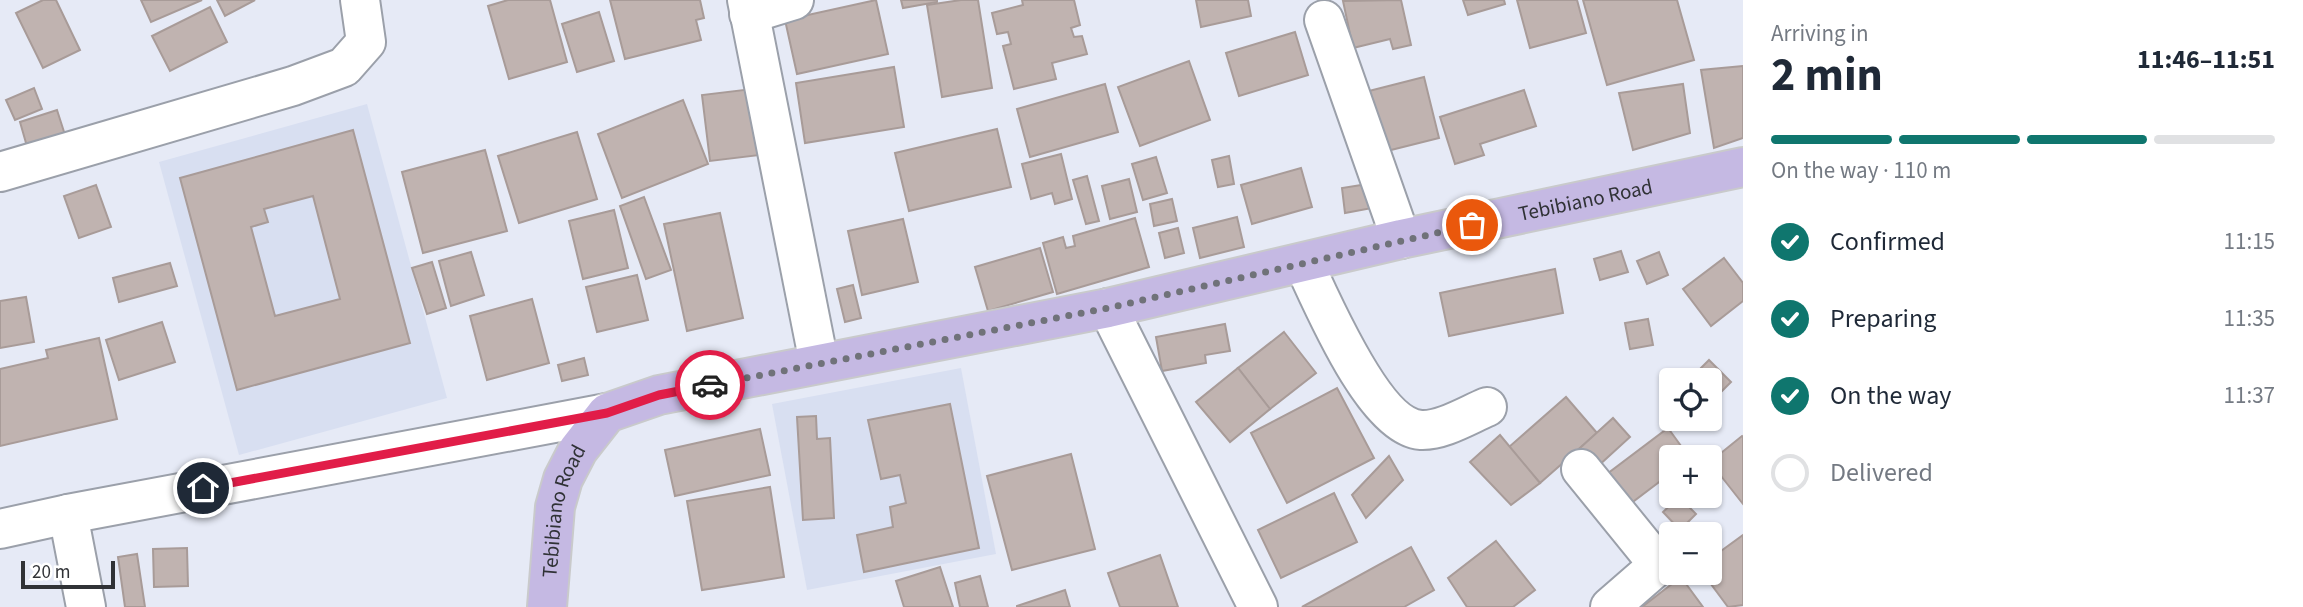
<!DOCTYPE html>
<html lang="en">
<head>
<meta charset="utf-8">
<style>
	:root { --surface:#fff; --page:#f6f6f7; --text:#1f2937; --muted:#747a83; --line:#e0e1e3; --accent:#0f766e }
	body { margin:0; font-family:"Source Sans 3",sans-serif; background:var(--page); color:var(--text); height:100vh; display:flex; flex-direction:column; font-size:26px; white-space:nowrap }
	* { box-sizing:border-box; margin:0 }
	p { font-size:23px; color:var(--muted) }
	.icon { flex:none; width:38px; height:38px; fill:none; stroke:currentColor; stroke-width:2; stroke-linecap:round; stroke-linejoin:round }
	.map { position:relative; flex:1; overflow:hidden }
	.panel { display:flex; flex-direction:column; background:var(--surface); width:560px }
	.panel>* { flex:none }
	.tools { position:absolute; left:1659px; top:368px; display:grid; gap:14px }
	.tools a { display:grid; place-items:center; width:63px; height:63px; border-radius:7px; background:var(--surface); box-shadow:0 2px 5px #0004; font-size:35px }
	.scale { position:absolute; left:21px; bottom:18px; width:94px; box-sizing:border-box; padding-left:7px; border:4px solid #303236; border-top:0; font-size:19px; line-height:24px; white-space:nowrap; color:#303236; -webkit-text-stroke:5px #fff; paint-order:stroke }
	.pin { position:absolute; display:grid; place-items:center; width:60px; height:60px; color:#fff; margin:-30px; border:4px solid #fff; border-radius:50%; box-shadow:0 2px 7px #0007 }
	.courier { position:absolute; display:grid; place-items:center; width:70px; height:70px; margin:-35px; border:5px solid #e11d48; border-radius:50%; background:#fff; color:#222; box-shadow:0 2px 9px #0007 }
	.headline em { font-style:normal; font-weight:700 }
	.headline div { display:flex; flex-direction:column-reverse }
	.headline { display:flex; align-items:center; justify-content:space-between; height:119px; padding:0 28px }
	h1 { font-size:46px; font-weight:700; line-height:52px }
	.bar { display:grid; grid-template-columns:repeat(4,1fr); gap:10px 7px; align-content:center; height:84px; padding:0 28px }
	.bar i { height:9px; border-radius:5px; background:var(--line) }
	.bar .current { background:var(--accent) }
	.bar p { grid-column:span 4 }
	ol { padding:0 28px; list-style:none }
	li { display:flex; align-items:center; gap:21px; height:77px }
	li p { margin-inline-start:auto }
	li .icon { padding:7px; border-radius:50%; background:var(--accent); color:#fff; stroke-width:4 }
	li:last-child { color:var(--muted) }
	li i { width:38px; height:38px; border:4px solid var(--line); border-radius:50% }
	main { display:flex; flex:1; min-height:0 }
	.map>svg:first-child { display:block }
	.built { fill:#d8dff1 }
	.building { fill:#c0b3b0; stroke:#a89b98; stroke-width:2; fill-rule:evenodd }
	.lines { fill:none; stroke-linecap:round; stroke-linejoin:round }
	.minor-casing { stroke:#9ba0aa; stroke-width:42 }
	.major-casing { stroke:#c9cacb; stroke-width:42 }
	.minor { stroke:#fff; stroke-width:38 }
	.major { stroke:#c5b9e3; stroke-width:38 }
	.done { stroke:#707279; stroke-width:7; stroke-dasharray:0 12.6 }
	.route { stroke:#e11d48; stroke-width:9 }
	.labels { text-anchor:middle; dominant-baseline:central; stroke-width:5; stroke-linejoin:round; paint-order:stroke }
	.street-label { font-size:21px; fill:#303236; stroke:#fff }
</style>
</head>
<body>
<main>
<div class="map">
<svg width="1743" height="607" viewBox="0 0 1743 607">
	<rect width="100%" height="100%" fill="#e6eaf6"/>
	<g class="built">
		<path d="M367 104 447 398 239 455 159 162Z"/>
		<path d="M961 368 996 554 807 590 772 404Z"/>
	</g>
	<g class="building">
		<path d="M43 0H56L80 50 43 68 16 13Z"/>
		<path d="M141 0H202L151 22Z"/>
		<path d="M217 0H255L225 16Z"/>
		<path d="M508 0H550L567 62 509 79 488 6Z"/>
		<path d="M610 0H700L704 18 696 20 701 40 625 59Z"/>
		<path d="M876 0 888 54 797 74 785 20Z"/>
		<path d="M901 0H937V2L903 8Z"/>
		<path d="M961 0H978L992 88 942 97 927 5Z"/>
		<path d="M1022 0H1074L1080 25 1071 28 1074 37 1082 36 1087 54 1052 63 1056 79 1014 89 1003 46 1011 44 1008 32 997 34 992 13 1023 5Z"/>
		<path d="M1196 0H1248L1251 16 1201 27Z"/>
		<path d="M1401 0 1411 45 1393 49 1390 39 1353 48 1343 1Z"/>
		<path d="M1463 0H1504L1505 4 1468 15Z"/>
		<path d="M1517 0H1577L1586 33 1530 48Z"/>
		<path d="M1583 0H1677L1694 60 1607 85Z"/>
		<path d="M210 7 227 42 170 71 152 36Z"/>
		<path d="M599 12 614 61 577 72 562 24Z"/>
		<path d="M1295 32 1308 75 1239 96 1226 53Z"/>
		<path d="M1189 61 1210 120 1140 146 1118 87Z"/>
		<path d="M1743 66V138L1714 148 1701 70Z"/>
		<path d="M894 67 904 127 805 143 796 83Z"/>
		<path d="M1424 77 1439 138 1379 153 1365 92Z"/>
		<path d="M1105 84 1118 132 1030 157 1017 109Z"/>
		<path d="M1683 84 1690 133 1633 150 1619 93Z"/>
		<path d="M34 88 42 109 15 120 6 100Z"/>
		<path d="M752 89 760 155 710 161 702 95Z"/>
		<path d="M1524 90 1536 126 1480 144 1484 155 1455 164 1440 117Z"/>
		<path d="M683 100 708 164 622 198 598 134Z"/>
		<path d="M57 110 66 138 28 150 20 122Z"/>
		<path d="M997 129 1011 187 909 211 895 153Z"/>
		<path d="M353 130 410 343 237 390 180 178ZM313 196 340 299 275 316 251 227 268 222 264 209Z"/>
		<path d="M577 132 597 199 519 223 498 156Z"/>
		<path d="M485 150 507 231 423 253 402 172Z"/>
		<path d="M1061 154 1072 199 1055 204 1052 193 1031 199 1022 164Z"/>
		<path d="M1229 156 1234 184 1218 187 1212 160Z"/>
		<path d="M1156 157 1167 193 1143 200 1132 164Z"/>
		<path d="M1301 168 1312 207 1252 224 1241 185Z"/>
		<path d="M1087 176 1099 221 1086 224 1073 180Z"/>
		<path d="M1129 179 1137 212 1110 219 1102 186Z"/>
		<path d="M1368 184 1372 208 1345 213 1342 188Z"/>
		<path d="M96 185 111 227 79 238 64 196Z"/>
		<path d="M644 197 671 270 646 279 620 206Z"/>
		<path d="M1172 199 1177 221 1154 226 1150 204Z"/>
		<path d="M614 210 628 268 583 279 569 221Z"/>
		<path d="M720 213 743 318 687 331 664 224Z"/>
		<path d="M1237 217 1244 247 1200 258 1193 228Z"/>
		<path d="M1135 218 1149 267 1057 294 1043 243 1063 237 1066 248 1075 246 1073 236Z"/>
		<path d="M903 219 918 282 862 295 848 231Z"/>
		<path d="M1178 228 1184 253 1165 258 1159 233Z"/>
		<path d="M1040 248 1053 292 988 311 975 267Z"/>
		<path d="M1621 251 1628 272 1600 280 1594 259Z"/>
		<path d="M471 252 484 295 451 306 439 261Z"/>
		<path d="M1659 252 1668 275 1647 284 1637 261Z"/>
		<path d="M1724 258 1743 283V301L1711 326 1683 289Z"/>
		<path d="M432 262 446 308 427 314 412 268Z"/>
		<path d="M170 263 177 286 119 302 113 278Z"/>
		<path d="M1555 269 1563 313 1449 336 1440 293Z"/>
		<path d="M637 275 648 320 597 332 586 287Z"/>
		<path d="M853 285 861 318 845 322 837 289Z"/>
		<path d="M26 297 34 342 0 348V301Z"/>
		<path d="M532 299 549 363 487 380 470 316Z"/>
		<path d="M1648 319 1653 345 1630 349 1625 323Z"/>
		<path d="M162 322 175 362 119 380 106 340Z"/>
		<path d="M1225 324 1230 351 1205 355 1206 363 1162 371 1156 337Z"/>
		<path d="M1284 332 1316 373 1270 409 1238 368Z"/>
		<path d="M99 338 117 419 0 446V369L48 358 46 350Z"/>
		<path d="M584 358 588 375 562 381 558 365Z"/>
		<path d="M1709 360 1731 382 1710 403V380H1689Z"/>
		<path d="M1238 368 1270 409 1230 442 1196 402Z"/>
		<path d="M1337 388 1374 458 1287 503 1251 433Z"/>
		<path d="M1566 397 1597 433 1540 483 1509 447Z"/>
		<path d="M950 404 979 548 864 572 857 535 893 527 890 507 906 503 900 475 881 479 868 420Z"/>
		<path d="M816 416 817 439 830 438 834 518 803 520 797 417Z"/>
		<path d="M1613 418 1630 437 1597 467 1580 448Z"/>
		<path d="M1668 428 1689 457H1671V473L1630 504 1607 474Z"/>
		<path d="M760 429 770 475 675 496 665 450Z"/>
		<path d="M1500 435 1540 483 1511 505 1470 462Z"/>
		<path d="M1742 436 1743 437V504L1710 462Z"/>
		<path d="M1071 454 1095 549 1012 570 987 476Z"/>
		<path d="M1389 456 1403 480 1366 518 1352 495Z"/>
		<path d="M770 487 784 577 702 590 687 501Z"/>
		<path d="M1334 493 1357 542 1281 578 1258 530Z"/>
		<path d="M1679 497 1696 514 1680 530 1663 512Z"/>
		<path d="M1743 535V605L1728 607 1702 572H1710V559Z"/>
		<path d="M1496 541 1535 590 1513 607H1467L1448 578Z"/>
		<path d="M1411 547 1434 590 1404 607H1302Z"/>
		<path d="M187 548 188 586 154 587 153 549Z"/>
		<path d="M137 554 145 607H125L118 557Z"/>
		<path d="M1160 555 1178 607H1120L1108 573Z"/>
		<path d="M940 567 953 607H904L896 581Z"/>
		<path d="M980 576 988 607H960L955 583Z"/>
		<path d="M1681 577 1703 607H1642Z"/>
		<path d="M1065 590 1070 607H1017V606Z"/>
	</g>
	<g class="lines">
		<g class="minor-casing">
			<g id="minor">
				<path d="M747 0 819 363"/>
				<path d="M749 14 794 0"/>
				<path d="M1324 20 1401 239"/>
				<path d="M0 172 293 86 344 67 366 42 360 0"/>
				<path d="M1304 264C1322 302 1374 427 1421 430 1442 431 1468 415 1487 407"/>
				<path d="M1108 308 1258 607"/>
				<path d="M1581 469 1654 559 1656 567 1610 607"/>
				<path d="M68 514 86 607"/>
				<path d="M0 529 68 514 607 413"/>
			</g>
		</g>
		<g class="major-casing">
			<g id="major">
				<path id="s1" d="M547 607 555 507 563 479 578 450 607 413 659 395 1108 308 1401 239 1743 167"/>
			</g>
		</g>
		<use href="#minor" class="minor"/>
		<use href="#major" class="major"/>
	</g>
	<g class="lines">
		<path class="done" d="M710 385 1108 308 1472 225"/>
		<path class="route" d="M203 488 607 413 659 395 710 385"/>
	</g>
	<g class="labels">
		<g class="street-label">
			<text stroke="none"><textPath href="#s1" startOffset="1211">Tebibiano Road</textPath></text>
			<text stroke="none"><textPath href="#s1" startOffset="98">Tebibiano Road</textPath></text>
		</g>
	</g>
</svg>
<div class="tools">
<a><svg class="icon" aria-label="locate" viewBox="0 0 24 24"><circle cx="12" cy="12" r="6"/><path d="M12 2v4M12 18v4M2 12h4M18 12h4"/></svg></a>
<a>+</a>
<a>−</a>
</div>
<div class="scale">20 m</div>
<div class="pin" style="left:1472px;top:225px;background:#ea580c"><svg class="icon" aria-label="bag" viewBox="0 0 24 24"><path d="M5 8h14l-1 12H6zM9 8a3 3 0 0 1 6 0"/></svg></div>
<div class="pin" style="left:203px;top:488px;background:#1f2937"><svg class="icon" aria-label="home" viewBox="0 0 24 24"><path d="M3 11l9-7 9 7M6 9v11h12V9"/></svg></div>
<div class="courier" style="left:710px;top:385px"><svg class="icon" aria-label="car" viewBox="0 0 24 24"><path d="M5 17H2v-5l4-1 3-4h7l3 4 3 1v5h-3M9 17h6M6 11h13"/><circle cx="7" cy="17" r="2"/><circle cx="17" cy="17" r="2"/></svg></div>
</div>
<section class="panel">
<div class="headline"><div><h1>2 min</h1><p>Arriving in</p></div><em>11:46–11:51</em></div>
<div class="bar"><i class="current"></i><i class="current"></i><i class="current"></i><i></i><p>On the way · 110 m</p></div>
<ol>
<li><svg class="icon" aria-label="check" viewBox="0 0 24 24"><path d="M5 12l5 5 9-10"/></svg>Confirmed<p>11:15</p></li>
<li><svg class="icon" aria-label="check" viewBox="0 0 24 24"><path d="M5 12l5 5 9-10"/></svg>Preparing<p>11:35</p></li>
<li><svg class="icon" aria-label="check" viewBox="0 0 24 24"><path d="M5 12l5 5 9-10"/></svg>On the way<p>11:37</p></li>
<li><i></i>Delivered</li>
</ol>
</section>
</main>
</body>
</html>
